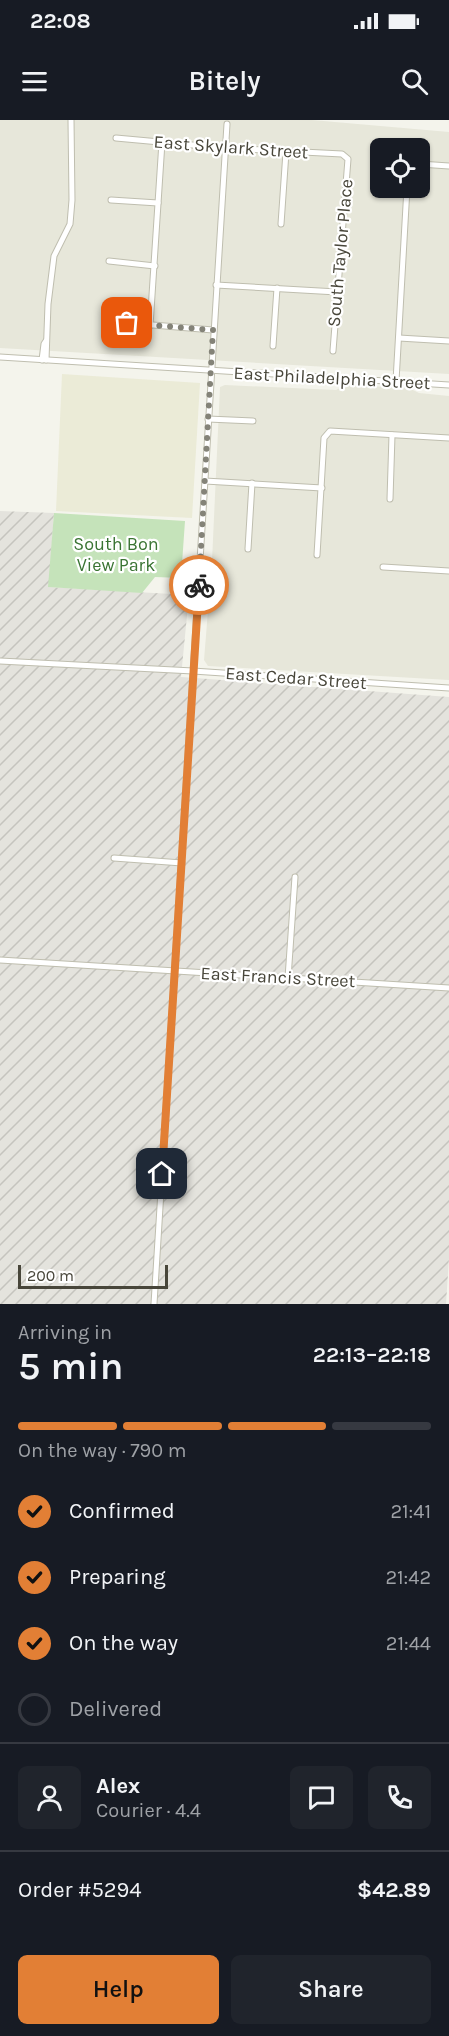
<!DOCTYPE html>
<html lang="en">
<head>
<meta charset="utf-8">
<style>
	:root { --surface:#171b24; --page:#20242c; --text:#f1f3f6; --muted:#9ea1a6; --line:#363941; --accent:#e27f35 }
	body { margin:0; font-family:Karla,sans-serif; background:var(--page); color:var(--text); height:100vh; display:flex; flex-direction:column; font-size:22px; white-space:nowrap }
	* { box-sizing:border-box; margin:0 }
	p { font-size:20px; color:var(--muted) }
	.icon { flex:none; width:33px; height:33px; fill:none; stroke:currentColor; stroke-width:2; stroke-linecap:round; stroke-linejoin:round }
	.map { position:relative; height:1184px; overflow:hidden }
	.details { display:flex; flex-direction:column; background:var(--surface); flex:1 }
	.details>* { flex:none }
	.buttons { position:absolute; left:370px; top:18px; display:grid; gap:12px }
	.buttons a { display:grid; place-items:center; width:60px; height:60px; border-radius:9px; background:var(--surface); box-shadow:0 2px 4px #0004; font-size:30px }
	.scale { position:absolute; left:18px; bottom:15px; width:150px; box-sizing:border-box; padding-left:6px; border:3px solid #48463a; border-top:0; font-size:16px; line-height:21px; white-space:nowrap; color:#48463a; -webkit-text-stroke:4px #fff; paint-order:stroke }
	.pin { position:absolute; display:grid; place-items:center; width:51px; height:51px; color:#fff; margin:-26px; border-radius:12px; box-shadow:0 3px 9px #0006 }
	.courier { position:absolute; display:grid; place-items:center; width:60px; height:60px; margin:-30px; border:4px solid #e27f35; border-radius:50%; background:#fff; color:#222; box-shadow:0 2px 8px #0007 }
	.head em { font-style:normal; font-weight:600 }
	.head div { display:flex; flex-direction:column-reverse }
	.head { display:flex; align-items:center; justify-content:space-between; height:102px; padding:0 18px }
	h1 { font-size:39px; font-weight:600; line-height:45px }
	.bar { display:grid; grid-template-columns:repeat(4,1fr); gap:9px 6px; align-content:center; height:72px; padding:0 18px }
	.bar i { height:8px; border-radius:4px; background:var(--line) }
	.bar .active { background:var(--accent) }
	.bar p { grid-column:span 4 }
	.line { display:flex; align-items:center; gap:15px; padding:0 18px; border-top:2px solid var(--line) }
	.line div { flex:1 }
	.round { display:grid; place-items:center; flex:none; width:63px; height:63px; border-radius:9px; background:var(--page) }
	ol { padding:0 18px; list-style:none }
	li { display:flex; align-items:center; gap:18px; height:66px }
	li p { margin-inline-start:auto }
	li .icon { padding:6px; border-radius:50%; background:var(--accent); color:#111; stroke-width:4 }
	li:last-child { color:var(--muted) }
	li i { width:33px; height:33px; border:3px solid var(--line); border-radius:50% }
	.action { display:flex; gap:12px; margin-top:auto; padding:12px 18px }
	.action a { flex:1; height:69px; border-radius:9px; background:var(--accent); color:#111; font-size:24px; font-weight:600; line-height:69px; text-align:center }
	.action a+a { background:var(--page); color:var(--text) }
	.status { display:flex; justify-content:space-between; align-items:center; height:42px; padding:0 30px; background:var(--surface); direction:ltr }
	.status svg { height:16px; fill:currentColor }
	header { display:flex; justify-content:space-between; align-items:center; height:78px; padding:0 18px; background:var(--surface); font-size:27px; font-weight:600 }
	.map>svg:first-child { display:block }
	.residential { fill:#e7e7da; fill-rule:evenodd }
	.industrial { fill:url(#industrial-furrows) }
	.education { fill:#ebebd7 }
	.green { fill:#c5e3ba }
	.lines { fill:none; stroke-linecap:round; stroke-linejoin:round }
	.minor-casing { stroke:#bfbeaf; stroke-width:7 }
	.minor { stroke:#fff; stroke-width:5 }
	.done { stroke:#848378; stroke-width:6; stroke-dasharray:0 10.8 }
	.route { stroke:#e27f35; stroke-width:8 }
	.labels { text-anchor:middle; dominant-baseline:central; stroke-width:4.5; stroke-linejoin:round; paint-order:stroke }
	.street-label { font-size:18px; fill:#48463a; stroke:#fff }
	.park-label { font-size:18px; fill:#3a7433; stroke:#fff }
</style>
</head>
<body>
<div class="status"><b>22:08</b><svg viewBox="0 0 49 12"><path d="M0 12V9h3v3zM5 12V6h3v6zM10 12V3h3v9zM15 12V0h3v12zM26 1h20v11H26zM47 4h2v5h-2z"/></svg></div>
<header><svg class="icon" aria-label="menu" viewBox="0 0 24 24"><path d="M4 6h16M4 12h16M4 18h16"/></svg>Bitely<svg class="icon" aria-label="search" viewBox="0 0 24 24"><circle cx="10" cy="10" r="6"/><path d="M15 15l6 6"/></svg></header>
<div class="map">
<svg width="449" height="1184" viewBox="0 0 449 1184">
	<defs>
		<pattern id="industrial-furrows" width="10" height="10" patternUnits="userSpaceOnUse" patternTransform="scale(1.5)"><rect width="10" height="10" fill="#e4e3dd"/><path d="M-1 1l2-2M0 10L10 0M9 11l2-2" fill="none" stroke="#c5c4be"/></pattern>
	</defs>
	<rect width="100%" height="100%" fill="#f4f4ec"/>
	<g class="residential">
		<path d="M0 0H312L449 12V254L0 228ZM381 28H420V68H381Z"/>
		<path d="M225 265 336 270 346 265 409 268 419 273 449 276V560L208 546 204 540 212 441 220 267Z"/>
	</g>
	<path class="industrial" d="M0 391 54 393 49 467 189 475 181 557 449 577V1138L446 1184H0Z"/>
	<path class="education" d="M62 254 200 263 192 398 56 391Z"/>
	<path class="green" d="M54 393 185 401 181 458 155 457 142 473 48 467Z"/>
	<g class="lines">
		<g class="minor-casing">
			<g id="minor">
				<path d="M116 18 225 28 342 34 348 39 333 231"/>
				<path d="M420 44 449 46"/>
				<path d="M111 80 158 83"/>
				<path d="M281 104 286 32"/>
				<path d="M109 141 155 146"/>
				<path d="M216 165 337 172"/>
				<path d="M105 201 213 210"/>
				<path d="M150 206 162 22"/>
				<path d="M399 218 449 221"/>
				<path d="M273 226 277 168"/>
				<path d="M0 237 449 265"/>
				<path d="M42 240 44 224 46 221"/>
				<path d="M46 240 48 184 54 136 70 104 72 80 71 0"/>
				<path d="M396 261 407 68"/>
				<path d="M208 299 253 301"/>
				<path d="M205 361 322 368"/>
				<path d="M390 379 392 315"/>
				<path d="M248 429 252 363"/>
				<path d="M317 435 324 318 330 311 449 318"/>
				<path d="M383 447 449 451"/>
				<path d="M0 541 193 551 449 568"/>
				<path d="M114 738 182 743"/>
				<path d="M0 840 449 868"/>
				<path d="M288 858 295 757"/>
				<path d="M154 1184 227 4"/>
			</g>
		</g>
		<use href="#minor" class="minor"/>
	</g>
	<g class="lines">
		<path class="done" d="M127 203 213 210 199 465"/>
		<path class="route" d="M162 1054 199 465"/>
	</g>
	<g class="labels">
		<g class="street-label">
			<text transform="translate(231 27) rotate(4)">East Skylark Street</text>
			<text transform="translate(340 133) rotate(-85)">South Taylor Place</text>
			<text transform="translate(332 258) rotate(3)">East Philadelphia Street</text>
			<text transform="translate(296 558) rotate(4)">East Cedar Street</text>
			<text transform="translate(278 857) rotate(3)">East Francis Street</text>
		</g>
		<g class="park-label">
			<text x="116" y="424">South Bon<tspan x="116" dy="21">View Park</tspan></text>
		</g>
	</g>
</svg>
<div class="buttons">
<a><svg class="icon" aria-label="locate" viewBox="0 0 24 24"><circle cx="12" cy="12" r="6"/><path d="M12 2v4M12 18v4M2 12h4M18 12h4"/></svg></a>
</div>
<div class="scale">200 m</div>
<div class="pin" style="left:127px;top:203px;background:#ea580c"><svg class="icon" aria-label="bag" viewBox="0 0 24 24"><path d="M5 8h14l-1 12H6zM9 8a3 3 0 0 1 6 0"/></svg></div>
<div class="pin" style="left:162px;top:1054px;background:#1f2937"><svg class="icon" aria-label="home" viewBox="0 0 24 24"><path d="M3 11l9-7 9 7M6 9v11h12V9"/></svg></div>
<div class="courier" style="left:199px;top:465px"><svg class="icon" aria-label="bike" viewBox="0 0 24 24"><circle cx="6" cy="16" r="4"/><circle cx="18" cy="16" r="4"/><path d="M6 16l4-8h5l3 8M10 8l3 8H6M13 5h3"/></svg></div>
</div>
<section class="details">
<div class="head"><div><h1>5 min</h1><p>Arriving in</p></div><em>22:13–22:18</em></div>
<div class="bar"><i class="active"></i><i class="active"></i><i class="active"></i><i></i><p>On the way · 790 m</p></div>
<ol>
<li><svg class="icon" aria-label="check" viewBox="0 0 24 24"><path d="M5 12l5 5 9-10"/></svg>Confirmed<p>21:41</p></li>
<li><svg class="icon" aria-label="check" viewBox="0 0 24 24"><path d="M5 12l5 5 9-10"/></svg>Preparing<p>21:42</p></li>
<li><svg class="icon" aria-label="check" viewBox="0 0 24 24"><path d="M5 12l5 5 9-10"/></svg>On the way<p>21:44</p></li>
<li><i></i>Delivered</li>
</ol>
<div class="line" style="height:108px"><a class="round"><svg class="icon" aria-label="person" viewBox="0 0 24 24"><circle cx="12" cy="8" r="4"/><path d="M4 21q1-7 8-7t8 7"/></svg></a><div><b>Alex</b><p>Courier · 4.4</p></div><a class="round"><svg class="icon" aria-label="chat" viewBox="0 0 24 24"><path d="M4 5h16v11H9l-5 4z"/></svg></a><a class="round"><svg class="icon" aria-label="phone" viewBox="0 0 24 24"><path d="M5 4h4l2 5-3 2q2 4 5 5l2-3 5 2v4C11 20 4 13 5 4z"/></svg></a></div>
<div class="line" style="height:78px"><div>Order #5294</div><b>$42.89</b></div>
<div class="action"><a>Help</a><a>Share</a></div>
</section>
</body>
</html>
